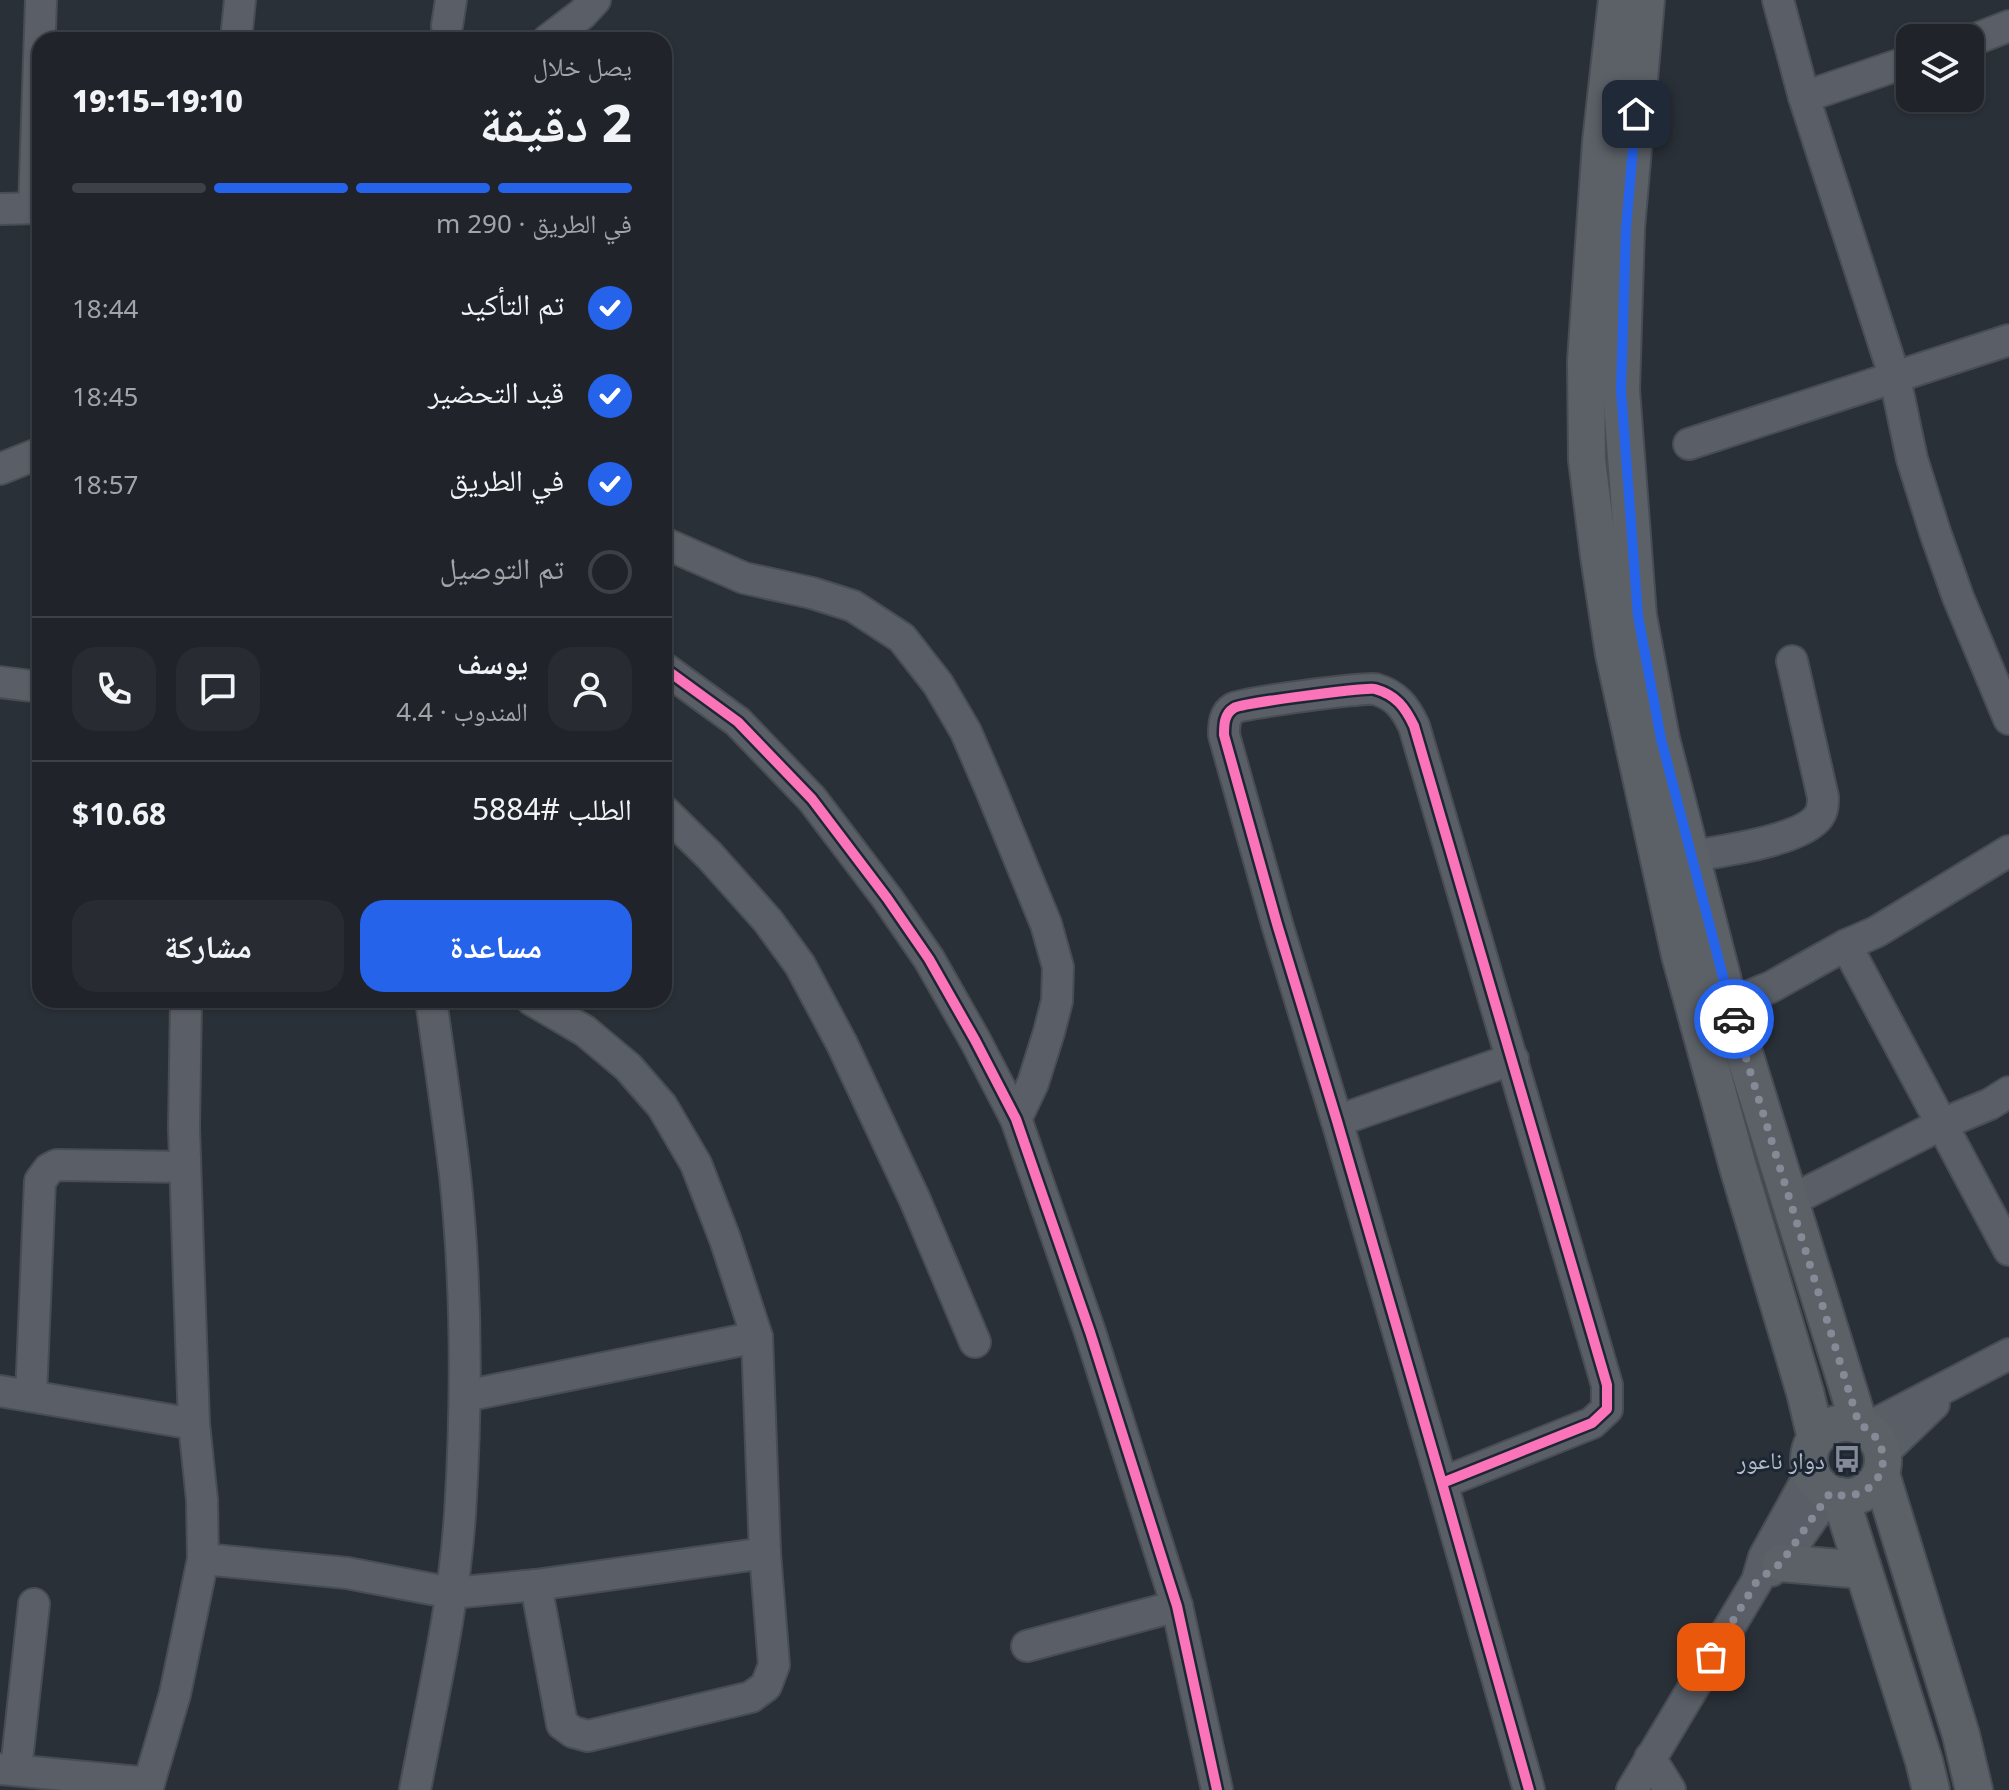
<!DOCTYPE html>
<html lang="ar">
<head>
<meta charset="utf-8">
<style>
	:root { --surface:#20242a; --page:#282c32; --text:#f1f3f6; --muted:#a2a4a8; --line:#3d4147; --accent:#2563eb }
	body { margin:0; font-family:"Noto Sans","Noto Naskh Arabic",sans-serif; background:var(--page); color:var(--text); direction:rtl; height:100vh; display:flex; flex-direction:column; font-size:30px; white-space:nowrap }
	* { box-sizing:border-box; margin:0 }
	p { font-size:26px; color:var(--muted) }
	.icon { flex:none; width:44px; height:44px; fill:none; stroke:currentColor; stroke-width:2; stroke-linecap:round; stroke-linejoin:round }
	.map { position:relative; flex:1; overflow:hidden; direction:ltr }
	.panel { position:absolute; left:32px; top:32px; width:640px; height:976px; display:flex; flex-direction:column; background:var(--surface); border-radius:24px; box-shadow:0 2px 6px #0004,0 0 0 2px var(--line); direction:rtl }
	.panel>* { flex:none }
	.controls { position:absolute; left:1896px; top:24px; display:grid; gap:16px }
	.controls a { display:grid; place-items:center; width:88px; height:88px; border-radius:16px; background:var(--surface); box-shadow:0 2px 6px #0004,0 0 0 2px var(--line); font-size:40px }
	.pin { position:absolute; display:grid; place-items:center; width:68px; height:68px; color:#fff; margin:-34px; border-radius:16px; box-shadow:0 4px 12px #0006 }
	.courier { position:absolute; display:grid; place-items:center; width:80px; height:80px; margin:-40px; border:6px solid #2563eb; border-radius:50%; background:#fff; color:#222; box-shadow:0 2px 10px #0007 }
	.head em { font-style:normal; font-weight:800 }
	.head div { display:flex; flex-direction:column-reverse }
	.head { display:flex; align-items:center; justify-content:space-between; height:136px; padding:0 40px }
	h1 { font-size:52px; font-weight:800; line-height:60px }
	.bar { display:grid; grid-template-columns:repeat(4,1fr); gap:12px 8px; align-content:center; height:96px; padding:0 40px }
	.bar i { height:10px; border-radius:6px; background:var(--line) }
	.bar .active { background:var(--accent) }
	.bar p { grid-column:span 4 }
	.line { display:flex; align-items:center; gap:20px; padding:0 40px; border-top:2px solid var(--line) }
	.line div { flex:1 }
	.round { display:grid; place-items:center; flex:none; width:84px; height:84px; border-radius:24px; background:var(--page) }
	ol { padding:0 40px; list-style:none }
	li { display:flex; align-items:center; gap:24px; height:88px }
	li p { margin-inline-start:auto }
	li .icon { padding:8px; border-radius:50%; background:var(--accent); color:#fff; stroke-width:4 }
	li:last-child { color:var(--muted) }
	li i { width:44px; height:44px; border:4px solid var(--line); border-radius:50% }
	.action { display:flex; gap:16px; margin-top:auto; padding:16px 40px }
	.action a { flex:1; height:92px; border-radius:24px; background:var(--accent); color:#fff; font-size:32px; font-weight:800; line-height:92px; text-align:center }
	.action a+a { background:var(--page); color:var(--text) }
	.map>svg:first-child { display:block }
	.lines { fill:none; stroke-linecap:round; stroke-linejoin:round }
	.minor-casing { stroke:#484c53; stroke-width:34 }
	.major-casing { stroke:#484c55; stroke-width:40 }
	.minor { stroke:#5a5e66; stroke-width:30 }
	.major { stroke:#5c6168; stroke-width:36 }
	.cycleway-casing { stroke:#1d2633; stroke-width:15 }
	.cycleway { stroke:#fb73b8; stroke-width:10 }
	.done { stroke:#848b96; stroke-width:8; stroke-dasharray:0 14.4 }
	.route { stroke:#2563eb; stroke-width:10 }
	.labels { text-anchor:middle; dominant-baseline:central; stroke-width:6; stroke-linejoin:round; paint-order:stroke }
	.poi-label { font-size:24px; fill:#b4bcc9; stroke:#1d2633; text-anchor:end }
</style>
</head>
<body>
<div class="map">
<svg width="2009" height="1790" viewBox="0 0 2009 1790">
	<rect width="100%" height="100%" fill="#2a3038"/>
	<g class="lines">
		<g class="minor-casing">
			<g id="minor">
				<path d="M1778 0 1804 97 1895 378 1912 459 1935 532 1958 597 2009 719"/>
				<path d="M447 26 451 0"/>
				<path d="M236 40 240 0"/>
				<path d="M548 40 582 14 595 0"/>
				<path d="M1970 41 2009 26"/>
				<path d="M1804 97 1910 61"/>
				<path d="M0 209 40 208"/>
				<path d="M34 209 41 0"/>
				<path d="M1689 444 2009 340"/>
				<path d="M0 469 40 453"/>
				<path d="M664 543 744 578 812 593 853 606 902 638 938 684 966 732 991 790 1046 924 1058 967 1057 1001 1049 1032 1033 1083 1016 1119"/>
				<path d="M664 668 738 722 812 799 887 898 929 959 975 1040 1016 1119 1090 1332 1177 1606 1217 1790"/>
				<path d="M0 682 40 687"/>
				<path d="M664 811 710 856 768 921 800 965 842 1044 915 1200 975 1342"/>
				<path d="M1692 856C1721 851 1802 841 1819 816 1823 810 1823 804 1823 797L1792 661"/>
				<path d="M1846 945 2009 1250"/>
				<path d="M1729 1004 1771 987 1846 945 1876 932 2009 851"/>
				<path d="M1337 1121 1513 1059"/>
				<path d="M1790 1201 1942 1124 1990 1104 2009 1092"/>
				<path d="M0 1391 194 1424"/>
				<path d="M31 1396 40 1181 49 1169 57 1165 185 1167"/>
				<path d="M465 1396 757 1337"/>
				<path d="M1867 1428 2009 1354"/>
				<path d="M1883 1453 1934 1404"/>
				<path d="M1442 1483 1592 1423 1607 1409V1385L1414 726C1405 707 1396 695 1375 689 1367 687 1242 703 1234 708 1224 714 1224 725 1224 735L1277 924 1337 1121 1442 1483 1529 1790"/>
				<path d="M203 1559 347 1573 452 1593 536 1585 765 1553 757 1337 725 1239 696 1164 662 1106 628 1067 585 1031 532 1000"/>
				<path d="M1771 1571 1781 1563 1830 1493"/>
				<path d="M536 1585 562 1724 573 1732 588 1736 751 1697 766 1686 774 1665 765 1553"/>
				<path d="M1027 1646 1177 1606"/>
				<path d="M1650 1758 1670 1790"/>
				<path d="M0 1769 149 1783"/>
				<path d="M16 1770 34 1604"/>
				<path d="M147 1790 175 1694 203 1559 202 1500 194 1424 189 1281 184 1128 186 1000"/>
				<path d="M415 1790C432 1699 454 1607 460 1514 467 1402 467 1287 455 1175 448 1116 439 1058 431 1000"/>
				<path d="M1632 1790 1757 1581 1764 1557 1811 1472"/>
			</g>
		</g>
		<g class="major-casing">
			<g id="major">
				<path d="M1617 0 1601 142 1586 361 1587 460 1599 556 1614 654 1680 955 1738 1167 1805 1392 1816 1438"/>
				<path d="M1646 0 1626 228 1621 390 1638 616 1661 739 1729 1004 1859 1424"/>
				<circle cx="1846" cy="1460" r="37"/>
				<path d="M1881 1474 1961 1735 1974 1790"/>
				<path d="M1840 1496 1924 1761 1931 1790"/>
				<path d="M1781 1563 1862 1570"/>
			</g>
		</g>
		<use href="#minor" class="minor"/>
		<use href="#major" class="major"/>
		<g class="cycleway-casing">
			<g id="cycleway">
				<path d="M664 668 738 722 812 799 887 898 929 959 975 1040 1016 1119 1090 1332 1177 1606 1217 1790"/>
				<path d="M1442 1483 1592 1423 1607 1409V1385L1414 726C1405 707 1396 695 1375 689 1367 687 1242 703 1234 708 1224 714 1224 725 1224 735L1277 924 1337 1121 1442 1483 1529 1790"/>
			</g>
		</g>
		<use href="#cycleway" class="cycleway"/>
	</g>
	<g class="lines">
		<path class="done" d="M1711 1657 1757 1581 1781 1563 1830 1493C1879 1509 1905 1447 1859 1424L1734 1019"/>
		<path class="route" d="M1636 114 1626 228 1621 390 1638 616 1661 739 1734 1019"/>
	</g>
	<defs>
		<g id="bus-bare" transform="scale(2.16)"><path d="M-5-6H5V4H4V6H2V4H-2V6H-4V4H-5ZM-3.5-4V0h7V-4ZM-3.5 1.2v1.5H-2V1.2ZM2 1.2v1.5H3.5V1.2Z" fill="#848b96" stroke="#1d2633" stroke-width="2.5" paint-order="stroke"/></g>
	</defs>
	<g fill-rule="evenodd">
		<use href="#bus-bare" x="1847" y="1459"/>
	</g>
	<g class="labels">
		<g class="poi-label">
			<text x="1825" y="1459">دوار ناعور</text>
		</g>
	</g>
</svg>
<div class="controls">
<a><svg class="icon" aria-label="layers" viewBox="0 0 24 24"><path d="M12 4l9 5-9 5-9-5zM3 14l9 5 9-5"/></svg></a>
</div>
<div class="pin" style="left:1711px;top:1657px;background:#ea580c"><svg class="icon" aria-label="bag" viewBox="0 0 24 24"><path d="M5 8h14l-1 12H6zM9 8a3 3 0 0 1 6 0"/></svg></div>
<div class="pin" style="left:1636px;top:114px;background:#1f2937"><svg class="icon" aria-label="home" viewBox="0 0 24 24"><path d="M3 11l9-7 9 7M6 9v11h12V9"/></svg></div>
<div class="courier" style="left:1734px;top:1019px"><svg class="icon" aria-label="car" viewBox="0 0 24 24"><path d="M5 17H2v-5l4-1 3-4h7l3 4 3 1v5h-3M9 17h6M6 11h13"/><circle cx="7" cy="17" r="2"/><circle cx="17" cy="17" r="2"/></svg></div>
<section class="panel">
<div class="head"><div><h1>2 دقيقة</h1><p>يصل خلال</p></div><em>19:10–19:15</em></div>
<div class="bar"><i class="active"></i><i class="active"></i><i class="active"></i><i></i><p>في الطريق · 290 m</p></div>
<ol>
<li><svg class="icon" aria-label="check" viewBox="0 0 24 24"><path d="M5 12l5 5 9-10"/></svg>تم التأكيد<p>18:44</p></li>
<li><svg class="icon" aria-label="check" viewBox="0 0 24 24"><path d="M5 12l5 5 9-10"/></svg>قيد التحضير<p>18:45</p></li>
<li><svg class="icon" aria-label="check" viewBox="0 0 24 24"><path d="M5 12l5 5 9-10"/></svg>في الطريق<p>18:57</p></li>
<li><i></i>تم التوصيل</li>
</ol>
<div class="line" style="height:144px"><a class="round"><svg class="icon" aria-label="person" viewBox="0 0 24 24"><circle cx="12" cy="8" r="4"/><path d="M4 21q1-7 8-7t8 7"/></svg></a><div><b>يوسف</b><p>المندوب · 4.4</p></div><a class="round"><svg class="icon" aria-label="chat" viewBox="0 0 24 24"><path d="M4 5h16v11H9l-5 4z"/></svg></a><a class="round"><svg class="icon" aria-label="phone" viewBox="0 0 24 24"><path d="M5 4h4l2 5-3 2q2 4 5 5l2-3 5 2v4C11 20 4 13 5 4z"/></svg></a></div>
<div class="line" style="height:104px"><div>الطلب #5884</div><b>$10.68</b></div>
<div class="action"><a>مساعدة</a><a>مشاركة</a></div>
</section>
</div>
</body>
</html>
